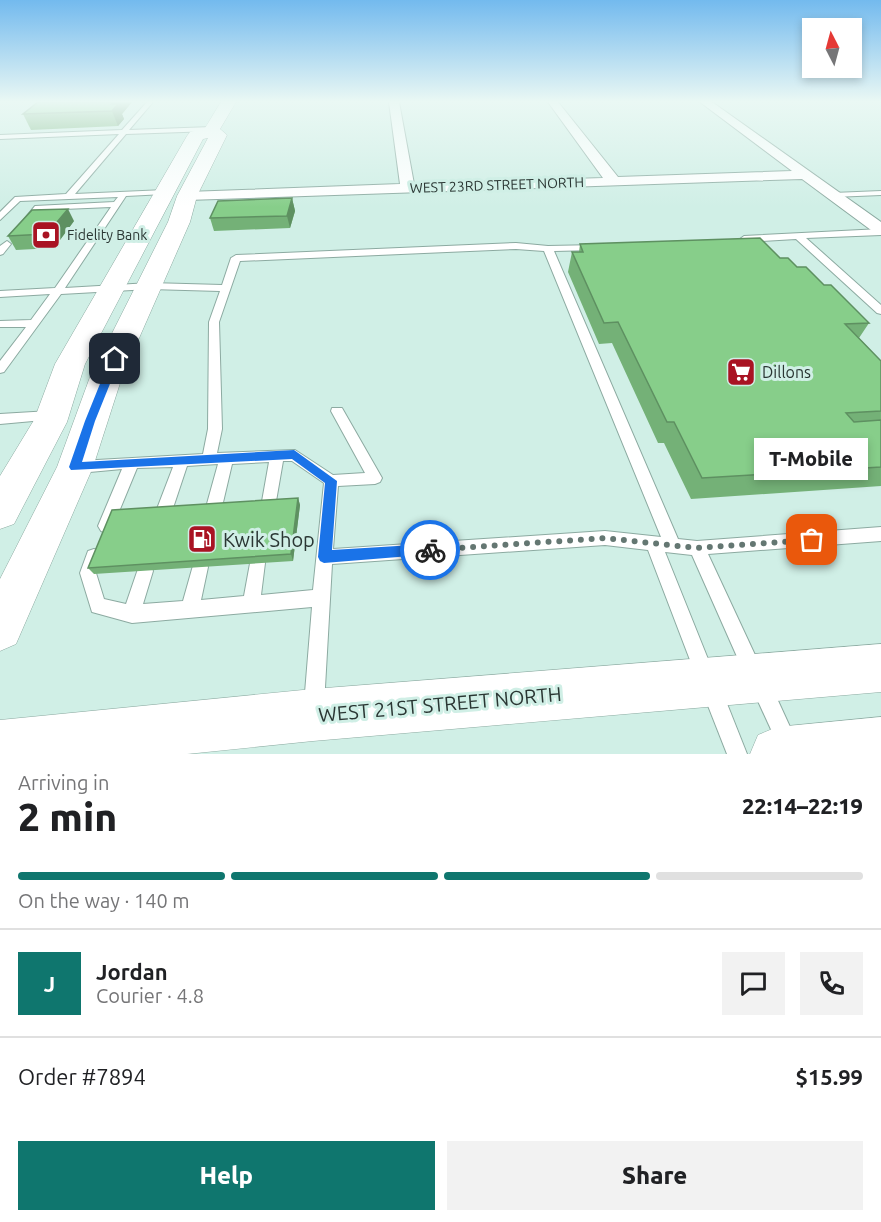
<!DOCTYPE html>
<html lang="en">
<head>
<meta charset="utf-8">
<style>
	:root { --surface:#fff; --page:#f2f2f2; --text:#202124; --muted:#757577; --line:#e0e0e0; --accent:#0f766e }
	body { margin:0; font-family:Ubuntu,sans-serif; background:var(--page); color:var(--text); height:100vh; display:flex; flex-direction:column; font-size:22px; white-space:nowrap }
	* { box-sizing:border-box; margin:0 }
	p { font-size:20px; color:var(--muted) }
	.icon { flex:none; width:33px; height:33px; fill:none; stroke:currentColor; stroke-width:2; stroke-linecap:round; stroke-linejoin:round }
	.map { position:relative; height:754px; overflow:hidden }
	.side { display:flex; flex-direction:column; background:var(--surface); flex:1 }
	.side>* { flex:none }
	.needle { width:39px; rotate:354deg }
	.controls { position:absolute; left:802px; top:18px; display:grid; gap:12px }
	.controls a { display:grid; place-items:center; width:60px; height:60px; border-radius:0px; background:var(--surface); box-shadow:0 3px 9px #0003; font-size:30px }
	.pin { position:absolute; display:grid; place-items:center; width:51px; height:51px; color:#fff; margin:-26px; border-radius:12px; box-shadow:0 3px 9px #0006 }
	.courier { position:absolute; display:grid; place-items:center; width:60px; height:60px; margin:-30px; border:4px solid #1a73e8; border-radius:50%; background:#fff; color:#222; box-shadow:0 2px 8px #0007 }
	.bubble { position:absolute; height:42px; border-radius:0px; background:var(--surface); box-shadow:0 3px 9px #0003; font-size:20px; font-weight:800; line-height:42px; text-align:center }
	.summary em { font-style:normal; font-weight:800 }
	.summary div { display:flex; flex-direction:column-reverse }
	.summary { display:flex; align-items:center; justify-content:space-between; height:102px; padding:0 18px }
	h1 { font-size:39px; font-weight:800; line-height:45px }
	.bar { display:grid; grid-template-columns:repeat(4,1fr); gap:9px 6px; align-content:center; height:72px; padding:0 18px }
	.bar i { height:8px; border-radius:4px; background:var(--line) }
	.bar .selected { background:var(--accent) }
	.bar p { grid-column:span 4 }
	.line { display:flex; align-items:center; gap:15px; padding:0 18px; border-top:2px solid var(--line) }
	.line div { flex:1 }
	.round { display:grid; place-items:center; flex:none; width:63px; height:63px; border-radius:0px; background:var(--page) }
	.primary-button { display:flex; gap:12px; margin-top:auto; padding:12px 18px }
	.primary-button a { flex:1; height:69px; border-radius:0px; background:var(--accent); color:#fff; font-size:24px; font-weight:800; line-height:69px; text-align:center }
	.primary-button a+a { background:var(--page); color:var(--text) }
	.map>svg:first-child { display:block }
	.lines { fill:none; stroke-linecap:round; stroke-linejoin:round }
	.lane-casing { stroke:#8caaa1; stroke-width:2 }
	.street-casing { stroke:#8caaa1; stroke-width:2 }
	.secondary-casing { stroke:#8caaa1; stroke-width:1 }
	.lane { fill:#fff; fill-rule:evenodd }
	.street { fill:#fff; fill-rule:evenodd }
	.secondary { fill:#fff; fill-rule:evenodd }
	.wall { fill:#74b177 }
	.shaded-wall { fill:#5e9061 }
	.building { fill:#87ce8a; stroke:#5e9061; stroke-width:1.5 }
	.route { fill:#1a73e8 }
	.done { stroke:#647772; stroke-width:6; stroke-dasharray:0 10.8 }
	.labels { text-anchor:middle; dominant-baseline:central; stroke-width:6; stroke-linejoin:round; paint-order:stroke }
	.far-street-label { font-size:14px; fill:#2a3633; stroke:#d0efe6 }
	.far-poi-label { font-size:14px; fill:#2a3633; stroke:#d0efe6; text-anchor:start }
	.poi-label { font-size:16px; fill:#2a3633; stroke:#d0efe6; text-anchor:start }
	.near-poi-label { font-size:20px; fill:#2a3633; stroke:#d0efe6; text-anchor:start }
	.near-street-label { font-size:20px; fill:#2a3633; stroke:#d0efe6 }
</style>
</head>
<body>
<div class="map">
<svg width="881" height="754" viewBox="0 0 881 754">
	<rect width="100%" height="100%" fill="#d0efe6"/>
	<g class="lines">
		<g class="lane-casing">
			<g id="lane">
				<path d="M147 102H153L129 130 212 127 215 129 212 131 126 134 75 194 165 190 169 192 165 194 126 196 65 288 150 283 222 285 231 258 236 255 516 243 548 246 598 245V249L595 250 554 251 678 539 697 541 881 527V541L708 554 762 670 760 677 753 679 746 677 692 555 665 552 714 674 712 681 705 683 698 681 648 550 605 545 332 564 324 705 321 712 314 715 307 712 304 705 312 607 132 623 92 612 80 573 88 551 94 549 100 551 102 556 96 573 104 599 126 604 139 566 145 563 151 566 153 571 143 604 183 601 194 562 200 559 206 562 208 567 201 600 244 596 251 558 257 555 263 558 265 563 261 595 313 590 324 483 292 461H283L275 507 273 512 268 513 263 512 261 507 269 462 232 464 221 511 218 516 213 518 208 516 205 511 218 464 187 466 171 514 168 519 163 521 158 519 155 514 173 467 137 468 111 531 106 533 101 531 98 526 122 469 79 473 74 471 72 467 74 463 79 461 203 454 208 429 209 322 220 291 150 289 61 294 4 372 0 373V361L26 327H0V321L31 320 50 294 0 297V291L55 288 111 207 40 210 29 224 22 222 35 206 114 202 118 197 20 201 0 220V212L15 197 66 194 119 134 0 139V135L122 130ZM516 249 544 251 661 537 605 531 333 549 338 486 375 484 380 482 382 478 342 408H332L331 411 365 473 333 475 295 450 217 453 222 429 219 322 240 261Z"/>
				<path d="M881 191V195L833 197 829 195 833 193Z"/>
				<path d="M881 229V235L806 238 881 305V314L877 313 796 239 744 242 740 239 744 236Z"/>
				<path d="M7 241 11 244 3 254 0 255V246Z"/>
				<path d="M50 411 55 413 56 416 55 419 0 424V414Z"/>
				<path d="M762 678 769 681 796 740 793 747 786 750 779 747 752 688 755 681Z"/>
				<path d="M713 683 720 686 747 754H727L703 693 706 686Z"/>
			</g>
		</g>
		<g class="street-casing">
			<path id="street" d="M389 102H399L414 184 603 178 548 102H558L618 177 792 171 700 102H712L881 222V235L875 233 802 179 187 200 180 196 187 192 400 184Z"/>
		</g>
		<g class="secondary-casing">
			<g id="secondary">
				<path d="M221 102H236L220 129 227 135 197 196 190 222 122 377 93 467 16 644 0 651V579L57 467 90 377 168 222 177 196 208 138 203 139 85 364 67 422 14 524 0 529V476L34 420 55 364 187 136 190 132 205 128Z"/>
				<path d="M881 644V692L313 741 187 754H0V720L313 689Z"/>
				<path d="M881 717V754H750L758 735 777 727Z"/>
			</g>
		</g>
		<use href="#lane" class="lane"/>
		<use href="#street" class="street"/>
		<use href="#secondary" class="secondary"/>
	</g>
	<g class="wall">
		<path d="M132 102 122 114 124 119 118 126 31 130 23 114Z"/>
		<path d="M292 198 295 211 290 228 214 231 210 218Z"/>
		<path d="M74 221 54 248 16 250 8 236Z"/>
		<path d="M580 244 780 258 797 267 824 285 869 323 859 338 881 361V486L691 499 664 443H658L612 343 599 344 568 272 572 252H579Z"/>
		<path d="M298 498 300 505 293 561 94 574 88 568Z"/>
	</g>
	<g class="shaded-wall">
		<path d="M113 102H132L122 114 124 119 118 126 112 111 111 104Z"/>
		<path d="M292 198 295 211 290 228 287 216Z"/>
		<path d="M68 209 74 221 54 248 47 234Z"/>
		<path d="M298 498 300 505 293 561 291 554Z"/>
	</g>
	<g class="building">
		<path d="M38 102H113L111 104H118L112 111 23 114Z"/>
		<path d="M292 198 287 216 210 218 218 201Z"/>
		<path d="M68 209 47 234 8 236 32 210Z"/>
		<path d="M760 238 780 258H788L797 267H806L824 285H831L869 323 845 324 881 361V411L846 413 854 422 881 420V467L702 478 674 422H667L618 322 604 323 572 252H583L580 244Z"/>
		<path d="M298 498 291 554 88 568 112 510Z"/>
	</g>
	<linearGradient id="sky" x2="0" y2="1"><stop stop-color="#73baee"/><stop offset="0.49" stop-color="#eaf8f4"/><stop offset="1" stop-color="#eaf8f4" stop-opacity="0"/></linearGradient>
	<rect width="881" height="207" fill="url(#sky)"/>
	<path class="route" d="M115 356 120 359 95 421 82 462 294 450 337 481 332 550 430 544 435 546 437 550 435 554 324 563 320 561 318 557 325 483 292 459 71 470 69 467 85 421 110 359Z"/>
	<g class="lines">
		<path class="done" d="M430 550 605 538 697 548 812 540"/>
	</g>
	<defs>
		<g id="bank-square" transform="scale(1.5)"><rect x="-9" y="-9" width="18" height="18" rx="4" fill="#a91323" stroke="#d0efe6"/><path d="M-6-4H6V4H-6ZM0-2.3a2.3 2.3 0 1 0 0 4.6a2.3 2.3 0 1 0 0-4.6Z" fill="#fff"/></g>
		<g id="supermarket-square" transform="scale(1.5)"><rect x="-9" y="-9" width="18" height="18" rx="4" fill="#a91323" stroke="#d0efe6"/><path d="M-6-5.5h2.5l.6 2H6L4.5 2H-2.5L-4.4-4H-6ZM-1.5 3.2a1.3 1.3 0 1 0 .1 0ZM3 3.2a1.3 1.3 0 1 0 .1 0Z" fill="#fff"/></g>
		<g id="fuel-square" transform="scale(1.5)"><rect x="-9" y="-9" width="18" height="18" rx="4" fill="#a91323" stroke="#d0efe6"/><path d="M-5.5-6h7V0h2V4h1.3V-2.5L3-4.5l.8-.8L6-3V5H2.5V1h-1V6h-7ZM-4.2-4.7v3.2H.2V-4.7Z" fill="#fff"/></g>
	</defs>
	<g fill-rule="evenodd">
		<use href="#bank-square" x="46" y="235"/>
		<use href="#supermarket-square" x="741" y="372"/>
		<use href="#fuel-square" x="202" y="539"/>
	</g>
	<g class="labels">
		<g class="far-street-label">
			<text transform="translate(497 185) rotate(-2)">WEST 23RD STREET NORTH</text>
		</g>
		<g class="far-poi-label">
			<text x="67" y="235">Fidelity Bank</text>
		</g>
		<g class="poi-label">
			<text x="762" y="372">Dillons</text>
		</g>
		<g class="near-poi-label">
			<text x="223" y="539">Kwik Shop</text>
		</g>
		<g class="near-street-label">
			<text transform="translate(440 704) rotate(-5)">WEST 21ST STREET NORTH</text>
		</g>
	</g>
</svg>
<div class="controls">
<a><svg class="needle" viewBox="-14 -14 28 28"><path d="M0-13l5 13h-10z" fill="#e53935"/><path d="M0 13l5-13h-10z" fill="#757577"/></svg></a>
</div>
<div class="pin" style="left:812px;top:540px;background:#ea580c"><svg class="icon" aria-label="bag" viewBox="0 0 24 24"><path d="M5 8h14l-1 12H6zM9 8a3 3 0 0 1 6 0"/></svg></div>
<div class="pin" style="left:115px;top:359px;background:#1f2937"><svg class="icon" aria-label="home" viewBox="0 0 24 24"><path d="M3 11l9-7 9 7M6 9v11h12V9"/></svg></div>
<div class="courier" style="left:430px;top:550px"><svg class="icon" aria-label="bike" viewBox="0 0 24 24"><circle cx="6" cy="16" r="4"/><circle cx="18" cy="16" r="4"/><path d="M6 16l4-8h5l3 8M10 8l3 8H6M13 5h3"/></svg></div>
<div class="bubble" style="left:754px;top:438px;width:114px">T-Mobile</div>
</div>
<section class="side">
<div class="summary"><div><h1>2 min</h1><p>Arriving in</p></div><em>22:14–22:19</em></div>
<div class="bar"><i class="selected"></i><i class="selected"></i><i class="selected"></i><i></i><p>On the way · 140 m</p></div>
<div class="line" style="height:108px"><b class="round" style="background:var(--accent);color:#fff">J</b><div><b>Jordan</b><p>Courier · 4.8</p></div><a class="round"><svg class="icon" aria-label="chat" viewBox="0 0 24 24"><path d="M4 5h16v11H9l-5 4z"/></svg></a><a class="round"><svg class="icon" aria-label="phone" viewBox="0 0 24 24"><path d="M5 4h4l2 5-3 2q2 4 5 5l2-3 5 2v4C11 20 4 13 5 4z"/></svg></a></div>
<div class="line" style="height:78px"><div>Order #7894</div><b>$15.99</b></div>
<div class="primary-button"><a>Help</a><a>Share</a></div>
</section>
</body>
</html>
